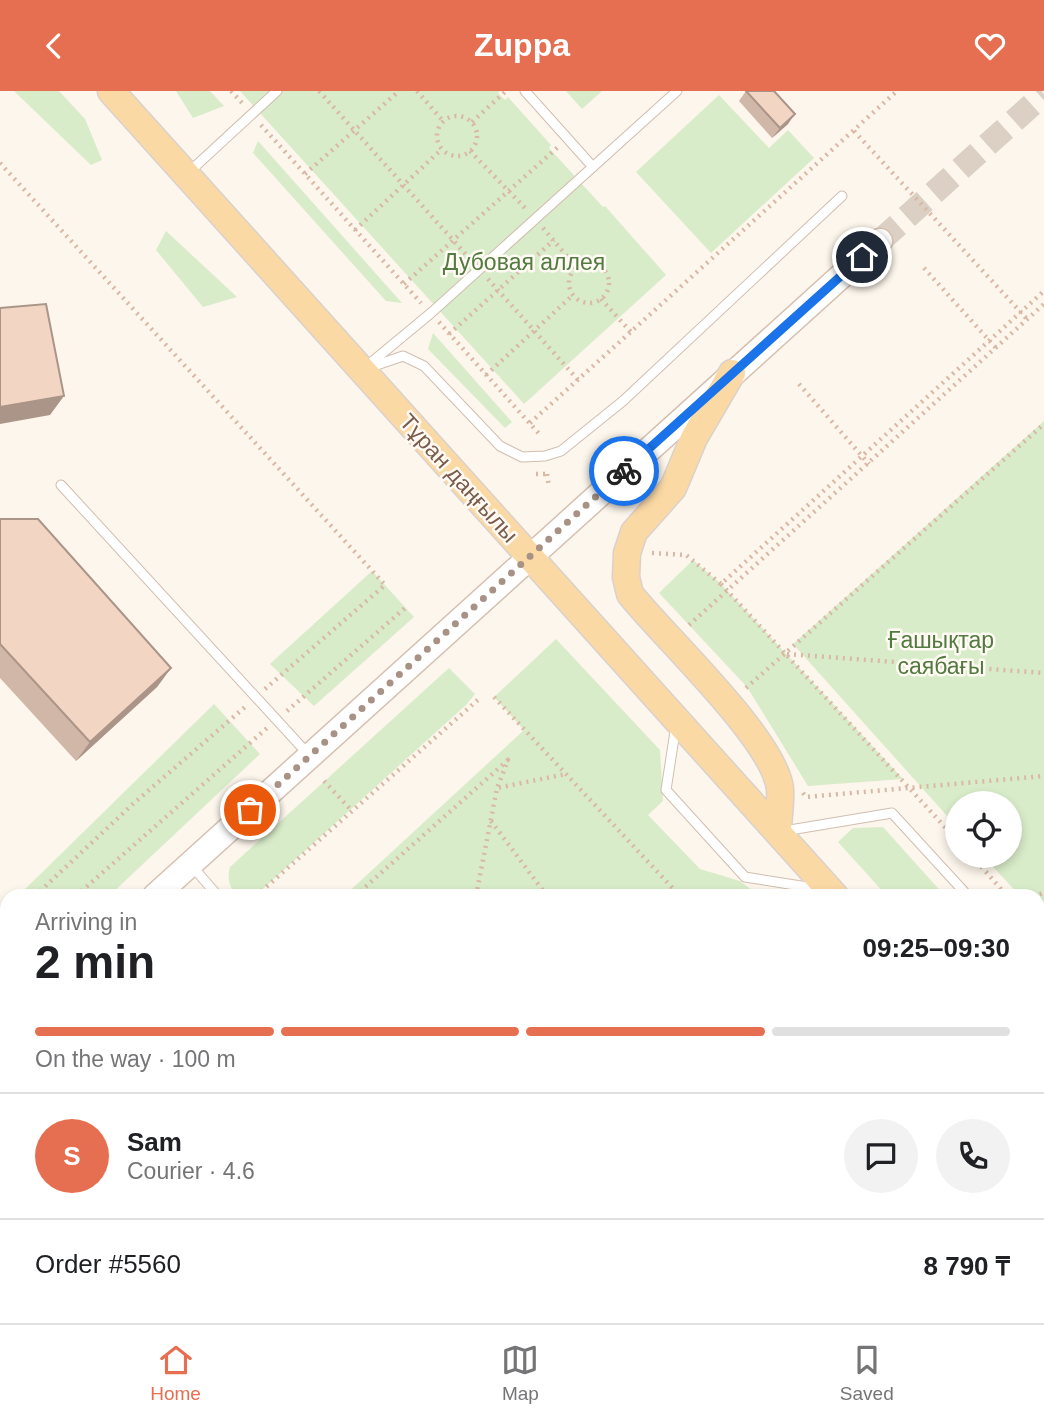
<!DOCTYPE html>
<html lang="en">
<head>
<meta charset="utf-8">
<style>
	:root { --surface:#fff; --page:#f2f2f2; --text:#202124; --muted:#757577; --line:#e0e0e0; --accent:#e76f51 }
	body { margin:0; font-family:Arial,sans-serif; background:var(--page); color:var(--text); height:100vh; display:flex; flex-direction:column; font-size:26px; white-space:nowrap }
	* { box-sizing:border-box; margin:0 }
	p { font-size:23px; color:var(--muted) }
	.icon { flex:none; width:38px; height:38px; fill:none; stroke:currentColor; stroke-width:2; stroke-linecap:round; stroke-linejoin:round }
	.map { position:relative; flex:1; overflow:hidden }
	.drawer { position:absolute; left:0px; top:798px; width:1045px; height:434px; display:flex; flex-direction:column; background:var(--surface); border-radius:21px 21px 0 0; box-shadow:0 4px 10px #0003 }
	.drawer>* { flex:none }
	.controls { position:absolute; left:945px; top:700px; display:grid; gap:14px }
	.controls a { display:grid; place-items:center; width:77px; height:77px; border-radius:50%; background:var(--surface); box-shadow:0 4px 10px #0003; font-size:35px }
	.pin { position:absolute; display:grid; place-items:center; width:60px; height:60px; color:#fff; margin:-30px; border:4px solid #fff; border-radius:50%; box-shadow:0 2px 7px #0007 }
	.courier { position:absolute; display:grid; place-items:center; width:70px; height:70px; margin:-35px; border:5px solid #1a73e8; border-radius:50%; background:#fff; color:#222; box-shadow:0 2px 9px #0007 }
	.head em { font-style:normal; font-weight:800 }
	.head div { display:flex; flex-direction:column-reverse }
	.head { display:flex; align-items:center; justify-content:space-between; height:119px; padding:0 35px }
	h1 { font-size:46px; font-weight:800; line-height:52px }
	.bar { display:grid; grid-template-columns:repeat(4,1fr); gap:10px 7px; align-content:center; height:84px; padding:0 35px }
	.bar i { height:9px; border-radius:5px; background:var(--line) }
	.bar .current { background:var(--accent) }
	.bar p { grid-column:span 4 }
	.line { display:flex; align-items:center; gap:18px; padding:0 35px; border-top:2px solid var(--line) }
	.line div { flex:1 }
	.round { display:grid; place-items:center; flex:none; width:74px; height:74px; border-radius:37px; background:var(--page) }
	header { display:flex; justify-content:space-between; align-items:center; height:91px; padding:0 35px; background:var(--accent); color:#fff; font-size:32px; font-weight:800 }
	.tabs { display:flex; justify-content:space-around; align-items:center; height:98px; border-top:2px solid var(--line); background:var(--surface); font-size:19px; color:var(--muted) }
	.tabs a { display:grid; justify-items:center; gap:4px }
	.tabs .current { color:var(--accent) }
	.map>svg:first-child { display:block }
	.green { fill:#d8ecc9 }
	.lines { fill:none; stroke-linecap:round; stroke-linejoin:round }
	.secondary-tunnel { stroke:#dcd0c4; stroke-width:24; stroke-dasharray:24 12; stroke-linecap:butt }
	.lane-casing { stroke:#d1beb0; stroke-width:11 }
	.secondary-casing { stroke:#d6c0b0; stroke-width:27 }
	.primary-casing { stroke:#dad1cd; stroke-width:29 }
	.path { stroke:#d9b8a5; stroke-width:4.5; stroke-dasharray:2 5; stroke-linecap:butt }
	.lane { stroke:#fff; stroke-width:9 }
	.secondary { stroke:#fff; stroke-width:24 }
	.primary { stroke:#fbd9a5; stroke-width:26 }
	.wall { fill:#d1b7a8 }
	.shaded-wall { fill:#aa9588 }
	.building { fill:#f3d5c3; stroke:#aa9588; stroke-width:2 }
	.done { stroke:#a89285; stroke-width:7; stroke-dasharray:0 12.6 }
	.route { stroke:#1a73e8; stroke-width:9 }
	.labels { text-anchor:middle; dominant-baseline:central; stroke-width:5; stroke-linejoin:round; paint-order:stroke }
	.park-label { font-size:23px; fill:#537a41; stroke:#fffaf3 }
	.street-label { font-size:23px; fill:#7a5c4d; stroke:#fffaf3 }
</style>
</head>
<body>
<header><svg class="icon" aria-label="back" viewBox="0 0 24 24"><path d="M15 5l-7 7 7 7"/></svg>Zuppa<svg class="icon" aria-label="heart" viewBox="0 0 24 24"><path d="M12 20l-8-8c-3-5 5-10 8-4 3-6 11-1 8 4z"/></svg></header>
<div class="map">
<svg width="1044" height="1232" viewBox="0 0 1044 1232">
	<rect width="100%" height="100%" fill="#fdf6ec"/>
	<g class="green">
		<path d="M14 0H59L85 28 102 69 91 74Z"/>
		<path d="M176 0H210L224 15 193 27Z"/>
		<path d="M240 0H500L498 2 505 9 508 6 551 54 549 57 603 116 605 115 666 184 524 313Z"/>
		<path d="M566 0H602L582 18Z"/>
		<path d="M719 4 769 57 788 39 814 67 711 162 636 81Z"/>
		<path d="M258 50 402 212 386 210 253 62Z"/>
		<path d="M166 140 237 206 203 216 156 159Z"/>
		<path d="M433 242 512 331 505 337 428 258Z"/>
		<path d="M1044 330V832L1038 825V805H1020L983 765H1010V712H957V736L793 553Z"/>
		<path d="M693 469 721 493 903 688 808 695 747 596 659 502Z"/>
		<path d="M372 480 414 526 314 615 270 573Z"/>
		<path d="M556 548 660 659 663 710 648 724 700 778 740 790 760 805H344L524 639 494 606Z"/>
		<path d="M449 577 475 603 466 614 255 805H236C229 795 227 787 230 776Z"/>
		<path d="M214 613 260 663 109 805H18Z"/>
		<path d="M883 736 945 805H887L838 751 853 737Z"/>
		<path d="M7 815V865L0 871V822Z"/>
		<path d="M1038 909 1044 916V975L1038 969Z"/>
		<path d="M7 981V1025L0 1031V987Z"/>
		<path d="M350 1225H904L898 1232H340Z"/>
	</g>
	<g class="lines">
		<path class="secondary-tunnel" d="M880 150 1044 3"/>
		<g class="lane-casing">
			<g id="lane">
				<path d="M525 0 593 76"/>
				<path d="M188 82 277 0"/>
				<path d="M367 275 431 222 677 0"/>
				<path d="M365 278 403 265 424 275 500 355 522 366 545 365 561 360 623 310 842 105"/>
				<path d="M61 394 308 663"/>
				<path d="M676 634 666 699 745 786 820 798"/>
				<path d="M784 740 892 722 968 805"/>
				<path d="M192 775 218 805"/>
				<path d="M1038 882 1044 889"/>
				<path d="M330 1225 336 1232"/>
				<path d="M286 1232 293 1225"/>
			</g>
		</g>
		<g class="secondary-casing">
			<g id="secondary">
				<path d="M155 805 880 150"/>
				<path d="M0 947 7 941"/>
			</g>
		</g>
		<g class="primary-casing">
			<g id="primary">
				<path d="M111 0 835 805"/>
				<path d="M732 282 694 347 673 397 634 441 627 462 626 486 630 503C664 546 775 649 780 698 781 712 778 727 778 741"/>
				<path d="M1038 1031 1044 1038"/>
			</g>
		</g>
		<g class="path">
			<path d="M231 0 244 14"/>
			<path d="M319 0 470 168"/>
			<path d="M417 0 443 30"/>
			<circle cx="457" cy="45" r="20"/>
			<path d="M472 31 506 0"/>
			<path d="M261 34 421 212"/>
			<path d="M854 40 1027 228"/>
			<path d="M470 60 525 117"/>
			<path d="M0 72 385 494 265 598"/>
			<path d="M305 83 399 0"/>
			<path d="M543 137 576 176"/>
			<path d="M355 139 442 58"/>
			<circle cx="589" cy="192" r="20"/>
			<path d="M924 177 996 257"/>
			<path d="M488 188 578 289"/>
			<path d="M404 193 558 56"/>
			<path d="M601 208 631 241"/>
			<path d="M439 231 541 345"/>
			<path d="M449 243 554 149"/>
			<path d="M486 284 573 204"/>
			<path d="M799 293 869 373"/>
			<path d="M530 332 897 0"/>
			<path d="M536 383H547"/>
			<path d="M547 383 549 396"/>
			<path d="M652 462 686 464 721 493 1044 200"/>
			<path d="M721 493 957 749"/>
			<path d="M689 534 1044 213"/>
			<path d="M787 563 1044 582"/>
			<path d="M746 597 1044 333"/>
			<path d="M494 606 680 805"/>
			<path d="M287 620 405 517"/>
			<path d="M324 690 352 720"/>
			<path d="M803 702 806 706 1044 685"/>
			<path d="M491 730 547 805"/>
			<path d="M972 765 1007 805"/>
			<path d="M35 805 134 712 245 616"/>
			<path d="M76 805 267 637"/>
			<path d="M256 805 480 607"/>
			<path d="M355 805 508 669 497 697"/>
			<path d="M476 805 497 697 566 683"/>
			<path d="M1033 805 1044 802"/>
			<path d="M0 837 7 831"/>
			<path d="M1038 840 1044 847"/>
			<path d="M0 871 7 865"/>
			<path d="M0 1038 7 1032"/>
			<path d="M1038 1177 1044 1171"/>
			<path d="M1038 1194 1044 1202"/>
			<path d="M1038 1215 1044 1225"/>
			<path d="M973 1232 981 1225"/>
		</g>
		<use href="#lane" class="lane"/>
		<use href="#secondary" class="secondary"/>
		<use href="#primary" class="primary"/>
	</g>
	<g class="wall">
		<path d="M746 0 788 33 772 47 739 10Z"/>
		<path d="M0 428 171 577 157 596 76 670 0 587Z"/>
	</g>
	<g class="shaded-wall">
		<path d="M795 23 788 33 772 47 780 37Z"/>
		<path d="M64 305 50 324 0 333V316Z"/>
		<path d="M171 577 157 596 76 670 90 651Z"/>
	</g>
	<g class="building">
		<path d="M746 0H774L795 23 780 37Z"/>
		<path d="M46 213 64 305 0 316V217Z"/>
		<path d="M0 428H38L171 577 90 651 0 553Z"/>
		<path d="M2 1186 7 1189V1225H72L76 1228 77 1232H0V1190Z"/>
		<path d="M659 1225H703L768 1232H601L610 1229Z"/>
	</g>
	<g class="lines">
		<path class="done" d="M250 719 624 380"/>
		<path class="route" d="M624 380 862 166"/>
	</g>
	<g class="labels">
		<g class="park-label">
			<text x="524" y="171">Дубовая аллея</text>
			<text x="941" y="549">Ғашықтар<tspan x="941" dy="26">саябағы</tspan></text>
		</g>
		<g class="street-label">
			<text transform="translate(459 387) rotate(48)">Тұран даңғылы</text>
		</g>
	</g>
</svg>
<div class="controls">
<a><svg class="icon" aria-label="locate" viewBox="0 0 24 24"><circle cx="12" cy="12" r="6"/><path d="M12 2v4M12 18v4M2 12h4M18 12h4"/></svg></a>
</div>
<div class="pin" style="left:250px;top:719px;background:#ea580c"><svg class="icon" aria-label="bag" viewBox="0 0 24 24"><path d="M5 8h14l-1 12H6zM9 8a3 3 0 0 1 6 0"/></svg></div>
<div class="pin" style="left:862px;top:166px;background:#1f2937"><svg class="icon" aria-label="home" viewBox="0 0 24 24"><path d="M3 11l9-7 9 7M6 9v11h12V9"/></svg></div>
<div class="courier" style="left:624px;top:380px"><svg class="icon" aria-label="bike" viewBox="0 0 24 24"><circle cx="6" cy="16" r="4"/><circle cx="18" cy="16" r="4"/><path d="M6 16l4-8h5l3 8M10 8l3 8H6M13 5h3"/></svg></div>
<section class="drawer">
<div class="head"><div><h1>2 min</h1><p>Arriving in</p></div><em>09:25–09:30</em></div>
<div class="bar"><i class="current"></i><i class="current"></i><i class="current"></i><i></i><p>On the way · 100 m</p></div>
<div class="line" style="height:126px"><b class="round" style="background:var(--accent);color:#fff">S</b><div><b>Sam</b><p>Courier · 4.6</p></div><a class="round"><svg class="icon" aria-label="chat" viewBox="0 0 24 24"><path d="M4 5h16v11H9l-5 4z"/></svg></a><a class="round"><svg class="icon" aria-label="phone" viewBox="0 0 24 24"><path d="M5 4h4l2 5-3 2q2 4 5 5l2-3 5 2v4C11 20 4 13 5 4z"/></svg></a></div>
<div class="line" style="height:91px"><div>Order #5560</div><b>8 790 ₸</b></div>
</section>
</div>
<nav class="tabs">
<a class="current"><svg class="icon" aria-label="home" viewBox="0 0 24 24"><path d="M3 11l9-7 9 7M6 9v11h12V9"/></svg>Home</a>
<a><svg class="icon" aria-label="map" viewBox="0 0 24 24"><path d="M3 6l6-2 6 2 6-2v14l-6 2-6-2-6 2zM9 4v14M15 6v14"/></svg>Map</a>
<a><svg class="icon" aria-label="saved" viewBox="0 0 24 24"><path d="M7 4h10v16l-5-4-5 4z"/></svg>Saved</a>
</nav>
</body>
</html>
